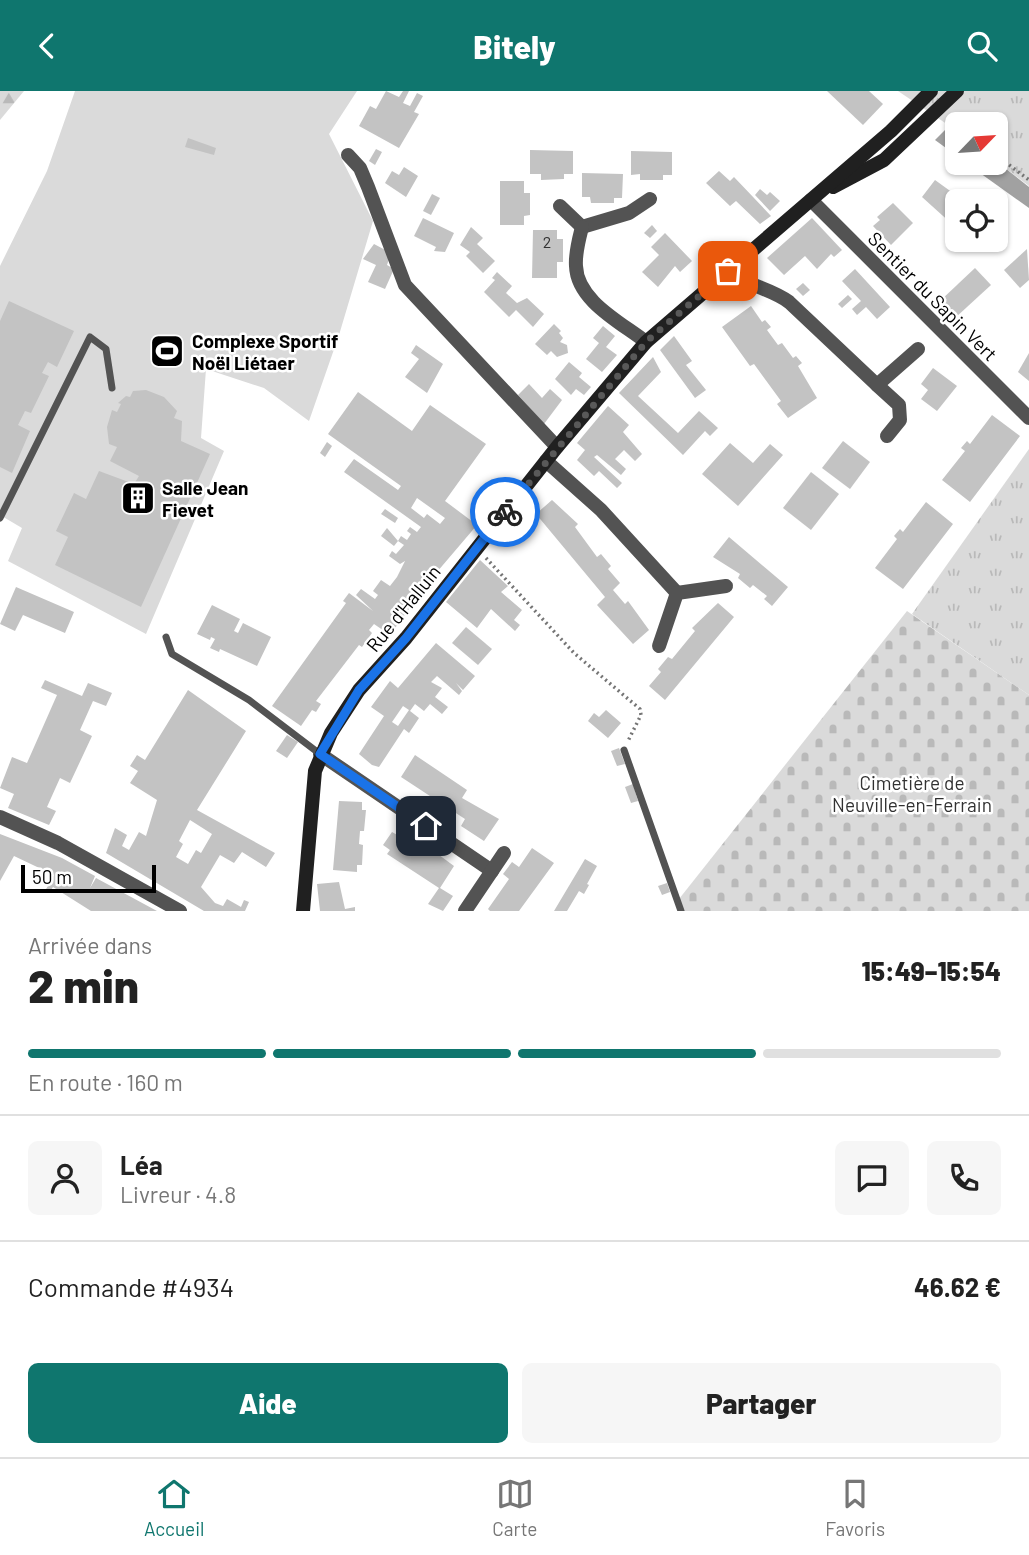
<!DOCTYPE html>
<html lang="fr">
<head>
<meta charset="utf-8">
<style>
	:root { --surface:#fff; --page:#f6f6f6; --text:#222; --muted:#767676; --line:#e0e0e0; --accent:#0f766e }
	body { margin:0; font-family:Barlow,sans-serif; background:var(--page); color:var(--text); height:100vh; display:flex; flex-direction:column; font-size:26px; white-space:nowrap }
	* { box-sizing:border-box; margin:0 }
	p { font-size:23px; color:var(--muted) }
	.icon { flex:none; width:38px; height:38px; fill:none; stroke:currentColor; stroke-width:2; stroke-linecap:round; stroke-linejoin:round }
	.map { position:relative; height:820px; overflow:hidden }
	.sheet { display:flex; flex-direction:column; background:var(--surface); flex:1 }
	.sheet>* { flex:none }
	.needle { width:46px; rotate:65deg }
	.fabs { position:absolute; left:945px; top:21px; display:grid; gap:14px }
	.fabs a { display:grid; place-items:center; width:63px; height:63px; border-radius:10px; background:var(--surface); box-shadow:0 2px 5px #0004; font-size:35px }
	.scale { position:absolute; left:21px; bottom:18px; width:135px; box-sizing:border-box; padding-left:7px; border:4px solid #000; border-top:0; font-size:19px; line-height:24px; white-space:nowrap; color:#000; -webkit-text-stroke:5px #fff; paint-order:stroke }
	.pin { position:absolute; display:grid; place-items:center; width:60px; height:60px; color:#fff; margin:-30px; border-radius:14px; box-shadow:0 4px 10px #0006 }
	.courier { position:absolute; display:grid; place-items:center; width:70px; height:70px; margin:-35px; border:5px solid #1a73e8; border-radius:50%; background:#fff; color:#222; box-shadow:0 2px 9px #0007 }
	.headline em { font-style:normal; font-weight:800 }
	.headline div { display:flex; flex-direction:column-reverse }
	.headline { display:flex; align-items:center; justify-content:space-between; height:119px; padding:0 28px }
	h1 { font-size:46px; font-weight:800; line-height:52px }
	.bar { display:grid; grid-template-columns:repeat(4,1fr); gap:10px 7px; align-content:center; height:84px; padding:0 28px }
	.bar i { height:9px; border-radius:5px; background:var(--line) }
	.bar .selected { background:var(--accent) }
	.bar p { grid-column:span 4 }
	.line { display:flex; align-items:center; gap:18px; padding:0 28px; border-top:2px solid var(--line) }
	.line div { flex:1 }
	.round { display:grid; place-items:center; flex:none; width:74px; height:74px; border-radius:10px; background:var(--page) }
	.action { display:flex; gap:14px; margin-top:auto; padding:14px 28px }
	.action a { flex:1; height:80px; border-radius:10px; background:var(--accent); color:#fff; font-size:28px; font-weight:800; line-height:80px; text-align:center }
	.action a+a { background:var(--page); color:var(--text) }
	header { display:flex; justify-content:space-between; align-items:center; height:91px; padding:0 28px; background:var(--accent); color:#fff; font-size:32px; font-weight:800 }
	.dock { display:flex; justify-content:space-around; align-items:center; height:98px; border-top:2px solid var(--line); background:var(--surface); font-size:19px; color:var(--muted) }
	.dock a { display:grid; justify-items:center; gap:4px }
	.dock .selected { color:var(--accent) }
	.map>svg:first-child { display:block }
	.grass { fill:url(#grass-tufts) }
	.forest { fill:url(#forest-firs) }
	.cemetery { fill:url(#cemetery-stones) }
	.pitch { fill:#dadada }
	.water { fill:#a1a1a1 }
	.building { fill:#c3c3c3; fill-rule:evenodd }
	.lines { fill:none; stroke-linecap:round; stroke-linejoin:round }
	.path { stroke:#757575; stroke-width:3.5; stroke-dasharray:2 3.5; stroke-linecap:butt }
	.service { stroke:#535353; stroke-width:7 }
	.minor { stroke:#535353; stroke-width:14 }
	.secondary { stroke:#202020; stroke-width:14 }
	.done { stroke:#595959; stroke-width:7; stroke-dasharray:0 12.6 }
	.route { stroke:#1a73e8; stroke-width:9 }
	.labels { text-anchor:middle; dominant-baseline:central; stroke-width:5; stroke-linejoin:round; paint-order:stroke }
	.number-label { font-size:16px; fill:#313131 }
	.street-label { font-size:19px; fill:#000; stroke:#fff }
	.poi-label { font-size:19px; font-weight:bold; fill:#000; stroke:#fff; text-anchor:start }
	.park-label { font-size:19px; fill:#313131; stroke:#fff }
</style>
</head>
<body>
<header><svg class="icon" aria-label="back" viewBox="0 0 24 24"><path d="M15 5l-7 7 7 7"/></svg>Bitely<svg class="icon" aria-label="search" viewBox="0 0 24 24"><circle cx="10" cy="10" r="6"/><path d="M15 15l6 6"/></svg></header>
<div class="map">
<svg width="1029" height="820" viewBox="0 0 1029 820">
	<defs>
		<pattern id="grass-tufts" width="24" height="20" patternUnits="userSpaceOnUse" patternTransform="scale(1.75)"><rect width="24" height="20" fill="#dadada"/><path d="M3 7l-1-3M5 7V3M7 7l1-3M15 17l-1-3M17 17v-4M19 17l1-3" fill="none" stroke="#b9b9b9"/></pattern>
		<pattern id="forest-firs" width="22" height="20" patternUnits="userSpaceOnUse" patternTransform="scale(1.75)"><rect width="22" height="20" fill="#dadada"/><path d="M5 1l3.5 6h-7zM16 11l3.5 6h-7z" fill="#b9b9b9"/></pattern>
		<pattern id="cemetery-stones" width="16" height="16" patternUnits="userSpaceOnUse" patternTransform="scale(1.75)"><rect width="16" height="16" fill="#dadada"/><path d="M2 7V4a2 2 0 0 1 4 0v3zM10 15v-3a2 2 0 0 1 4 0v3z" fill="#b9b9b9"/></pattern>
	</defs>
	<rect width="100%" height="100%" fill="#fff"/>
	<g class="grass">
		<path d="M898 0H1029V95L996 70V33H957V40Z"/>
		<path d="M1029 358V604L912 523Z"/>
	</g>
	<path class="forest" d="M0 0H24L0 29Z"/>
	<path class="cemetery" d="M907 520 1029 604V820H682L679 808Z"/>
	<path class="pitch" d="M75 0H357L329 43 373 130 339 244 309 330 264 297 206 278 201 347 224 360 146 543 8 470 22 437 0 424V175L47 80Z"/>
	<g class="water">
		<path d="M950 34 957 40V65L935 49Z"/>
		<path d="M996 70 1029 96V117L966 72Z"/>
	</g>
	<g class="building">
		<path d="M386 0 399 6 403 0H409L403 12 410 15 417 2 423 5 414 21 419 23 399 57 359 35 370 15 376 18Z"/>
		<path d="M827 0H869L883 13 863 34Z"/>
		<path d="M188 47 216 57 214 64 185 56Z"/>
		<path d="M376 58 382 61 375 74 369 70Z"/>
		<path d="M530 59 573 60V83H564V88L541 89V83H530Z"/>
		<path d="M631 60 672 61V84H663V89H640V83L631 84Z"/>
		<path d="M404 76 418 85 406 106 385 92 392 80 399 84Z"/>
		<path d="M719 80 730 90 734 86 771 125 760 133 736 110 730 115 706 92Z"/>
		<path d="M582 82 623 83 622 107H614V112H591L590 106H582Z"/>
		<path d="M935 89 964 110H957V128L953 134 922 106Z"/>
		<path d="M500 90H524V102H530V124L524 125V134H500Z"/>
		<path d="M760 98 767 104 770 101 780 110 770 120 755 104Z"/>
		<path d="M432 103 440 107 431 124 423 120Z"/>
		<path d="M893 112 913 132 891 154 873 135 880 129 877 126Z"/>
		<path d="M423 127 454 142 445 161 434 160 436 156 414 145Z"/>
		<path d="M812 127 842 159 834 166 831 163 817 178 805 165 784 184 767 167Z"/>
		<path d="M652 134 657 140 650 147 644 142Z"/>
		<path d="M471 136 483 147 477 153 495 170 483 182 466 165 470 161 460 154Z"/>
		<path d="M533 139H557V148H563V171H557V187H532Z"/>
		<path d="M665 142 692 170 680 181 675 175 658 196 642 181 659 164 651 156Z"/>
		<path d="M374 153 391 162 387 174 394 178 385 198 368 191 376 174 363 168Z"/>
		<path d="M1027 158 1029 189 1020 197 1004 179Z"/>
		<path d="M975 177 991 194 955 227 940 210Z"/>
		<path d="M855 178 890 216 877 228 866 216 857 224 852 218 861 210 842 190Z"/>
		<path d="M497 181 512 195 506 202 517 212 527 207 544 223 533 236 516 219 509 226 484 201 495 189 492 187Z"/>
		<path d="M803 192 810 199 803 205 796 198Z"/>
		<path d="M848 204 852 208 842 217 838 213Z"/>
		<path d="M9 210 74 240 57 276 48 271 42 282 49 285 31 322 25 320 18 334 30 340 12 382 0 376V230Z"/>
		<path d="M751 215 762 231 765 229 771 236 767 239 778 254 782 252 793 267 796 265 802 272 798 275 817 307 788 327 777 313 781 310 754 273 750 275 722 236Z"/>
		<path d="M554 233 561 240 559 242 563 247 560 251 567 254 568 262 557 266 551 260 547 264 535 253Z"/>
		<path d="M603 235 615 245 606 256 617 264 602 281 586 268 599 252 593 247Z"/>
		<path d="M674 245 692 270 686 274 706 299 695 307 660 259Z"/>
		<path d="M416 254 443 273 427 302 405 286 419 268 411 262Z"/>
		<path d="M1029 262V290L1018 281Z"/>
		<path d="M653 266 661 281 638 305 678 342 699 320 718 337 710 345 705 340 683 364 619 302Z"/>
		<path d="M569 271 582 282 579 286 591 296 584 304 576 298 571 304 555 288Z"/>
		<path d="M933 277 957 295 937 320 921 308 928 299 921 293Z"/>
		<path d="M529 293 542 307 550 298 562 309 544 333 518 304Z"/>
		<path d="M146 299 164 306 177 320 174 327 182 330 181 350 210 363 141 516 55 474 68 446 56 440 74 402 86 408 99 380 134 393 139 385 110 370 117 356 109 353 107 336 112 319 117 321 121 313 118 312 126 305 130 306 133 300Z"/>
		<path d="M358 301 412 340 430 314 486 353 445 410 477 434 431 488 390 544 374 533 369 539 372 542 362 556 359 554 316 610 321 613 316 621 312 619 301 635 272 615 346 512 343 510 349 502 373 520 356 504 361 498 375 508 378 504 373 500 381 489 390 495 397 486 405 470 400 473 389 465 392 460 396 463 404 454 398 450 394 455 381 445 387 437 398 450 401 445 407 449 411 443 407 440 410 436 417 441 421 436 344 381 354 368 398 399 401 395 328 343ZM417 407 445 427 440 433 427 423 424 427 411 417Z"/>
		<path d="M608 315 629 334 623 341 642 363 635 370 624 359 615 368 626 378 621 384 597 364 594 366 622 392 617 397 599 380 594 385 577 369 585 359 577 352Z"/>
		<path d="M992 324 1020 345 970 411 942 389 965 360 961 357 967 350 970 353Z"/>
		<path d="M843 350 870 371 850 398 822 377Z"/>
		<path d="M327 351 332 355 325 366 320 362Z"/>
		<path d="M730 352 753 372 770 353 783 364 738 415 702 383Z"/>
		<path d="M811 381 839 403 811 439 783 417Z"/>
		<path d="M552 409 578 433 575 436 597 466 601 463 611 475 608 478 620 492 613 499 625 513 628 510 649 539 633 553 597 514 605 506 536 423Z"/>
		<path d="M926 411 953 433 903 498 875 477 897 448 894 445 900 438 903 441Z"/>
		<path d="M385 418 398 427 395 432 381 423Z"/>
		<path d="M729 446 788 496 772 515 764 508 767 505 753 494 750 497 738 487 740 483 713 466Z"/>
		<path d="M480 469 508 495 501 501 522 519 514 529 520 534 515 540 491 518 477 537 446 511Z"/>
		<path d="M16 496 74 521 65 542 23 524 15 540 0 533Z"/>
		<path d="M718 512 734 526 665 609 649 595 661 581 658 578 668 566 672 568 695 540 692 537Z"/>
		<path d="M212 514 240 528 234 540 238 542 243 532 271 546 257 575 220 558 219 561 210 557 215 548 211 546 210 549 197 543Z"/>
		<path d="M466 536 492 558 478 574 452 552Z"/>
		<path d="M436 552 475 585 463 599 456 592 462 600 459 604 437 585 431 591 442 597 435 606 448 616 442 623 430 613 424 620 415 613 410 620 419 627 409 642 404 638 379 676 372 674 359 663 384 625 371 616 390 590 398 597ZM403 615 409 619 398 635 392 631Z"/>
		<path d="M45 589 82 605 88 592 112 602 106 615 93 610 80 639 92 645 70 692 60 687 47 716 56 720 49 734 8 717 14 703 0 697 12 666 27 672 57 604 41 597Z"/>
		<path d="M188 599 246 640 197 719 275 762 266 776 242 761 234 772 220 764 201 796 215 812 223 815 227 808 241 816 244 809 249 811 245 820H204L106 762 115 737 127 744 122 755 129 759 139 741 146 745 157 709 130 692 138 680 130 675 137 664 145 669ZM190 729 212 743 201 762 196 759 188 773 176 766 183 753 179 750Z"/>
		<path d="M606 619 621 632 608 647 588 630 594 622 599 626Z"/>
		<path d="M287 644 298 651 287 667 276 660Z"/>
		<path d="M619 657 625 673 617 675 611 660Z"/>
		<path d="M415 664 467 699 462 707 499 728 484 750 461 735 465 728 401 686Z"/>
		<path d="M633 693 638 710 631 712 625 696Z"/>
		<path d="M339 710 362 711V719H366L364 740H360L359 753 363 754 362 774H357V781L333 779Z"/>
		<path d="M392 741 399 745 402 741 422 753 426 747 439 756 435 761 454 775 440 797 453 805 443 820 428 813 439 797 387 763 390 759 383 754Z"/>
		<path d="M0 743 62 767 95 785 90 797 96 787 157 820H91L53 796 49 802 45 800 54 784 14 765 0 790Z"/>
		<path d="M532 757 554 772 519 820H490L488 818 509 788 503 783 512 771 519 776Z"/>
		<path d="M585 768 597 775 587 793 589 794 584 803 579 800 567 820H554Z"/>
		<path d="M339 791 345 818 355 816V820H320L317 793Z"/>
		<path d="M667 792 670 801 662 804 658 795Z"/>
	</g>
	<g class="lines">
		<g class="path">
			<path d="M951 24 957 34"/>
			<path d="M996 64 1029 89"/>
			<path d="M486 467 574 562 640 618 641 624 628 650"/>
		</g>
		<g class="service">
			<path d="M0 427 90 246 106 258 112 297"/>
			<path d="M166 546 172 563 249 609 320 663"/>
			<path d="M624 659 681 820"/>
		</g>
		<g class="minor">
			<path d="M348 64 360 77 368 96 405 194 557 356"/>
			<path d="M811 109 1029 327"/>
			<path d="M560 115 582 136 629 122 650 108"/>
			<path d="M582 136C579 148 575 162 576 175 577 210 622 232 646 251"/>
			<path d="M728 180C747 195 770 197 789 211L877 294 918 258"/>
			<path d="M877 294 899 314 900 329 887 345"/>
			<path d="M546 370 601 419 677 502"/>
			<path d="M659 555 677 502 726 495"/>
			<path d="M320 663 492 780"/>
			<path d="M0 726 58 752 180 820"/>
			<path d="M465 820 504 762"/>
		</g>
		<g class="secondary">
			<path d="M833 96 884 69 957 0"/>
			<path d="M303 820 315 680 331 642 359 599 406 547 557 356 646 251 891 40 931 0"/>
		</g>
	</g>
	<g class="lines">
		<path class="done" d="M505 421 646 251 728 180"/>
		<path class="route" d="M426 735 320 663 359 599 406 547 505 421"/>
	</g>
	<defs>
		<g id="stadium-square" transform="scale(1.75)"><rect x="-9" y="-9" width="18" height="18" rx="4" fill="#000" stroke="#fff"/><path d="M0-5a6.5 5 0 1 0 0 10a6.5 5 0 1 0 0-10ZM-3.5-1.8h7v3.6h-7Z" fill="#fff"/></g>
		<g id="building-square" transform="scale(1.75)"><rect x="-9" y="-9" width="18" height="18" rx="4" fill="#000" stroke="#fff"/><path d="M-4-6H4V6H1V3H-1V6H-4ZM-2.5-4.3h1.7v1.8h-1.7ZM.8-4.3h1.7v1.8H.8ZM-2.5-1h1.7V.8h-1.7ZM.8-1h1.7V.8H.8Z" fill="#fff"/></g>
	</defs>
	<g fill-rule="evenodd">
		<use href="#stadium-square" x="167" y="260"/>
		<use href="#building-square" x="138" y="407"/>
	</g>
	<g class="labels">
		<g class="number-label">
			<text x="547" y="150">2</text>
		</g>
		<g class="street-label">
			<text transform="translate(933 205) rotate(45)">Sentier du Sapin Vert</text>
			<text transform="translate(403 517) rotate(-51)">Rue d'Halluin</text>
		</g>
		<g class="poi-label">
			<text x="192" y="249">Complexe Sportif<tspan x="192" dy="22">Noël Liétaer</tspan></text>
			<text x="162" y="396">Salle Jean<tspan x="162" dy="22">Fievet</tspan></text>
		</g>
		<g class="park-label">
			<text x="912" y="691">Cimetière de<tspan x="912" dy="22">Neuville-en-Ferrain</tspan></text>
		</g>
	</g>
</svg>
<div class="fabs">
<a><svg class="needle" viewBox="-14 -14 28 28"><path d="M0-13l5 13h-10z" fill="#e53935"/><path d="M0 13l5-13h-10z" fill="#767676"/></svg></a>
<a><svg class="icon" aria-label="locate" viewBox="0 0 24 24"><circle cx="12" cy="12" r="6"/><path d="M12 2v4M12 18v4M2 12h4M18 12h4"/></svg></a>
</div>
<div class="scale">50 m</div>
<div class="pin" style="left:728px;top:180px;background:#ea580c"><svg class="icon" aria-label="bag" viewBox="0 0 24 24"><path d="M5 8h14l-1 12H6zM9 8a3 3 0 0 1 6 0"/></svg></div>
<div class="pin" style="left:426px;top:735px;background:#1f2937"><svg class="icon" aria-label="home" viewBox="0 0 24 24"><path d="M3 11l9-7 9 7M6 9v11h12V9"/></svg></div>
<div class="courier" style="left:505px;top:421px"><svg class="icon" aria-label="bike" viewBox="0 0 24 24"><circle cx="6" cy="16" r="4"/><circle cx="18" cy="16" r="4"/><path d="M6 16l4-8h5l3 8M10 8l3 8H6M13 5h3"/></svg></div>
</div>
<section class="sheet">
<div class="headline"><div><h1>2 min</h1><p>Arrivée dans</p></div><em>15:49–15:54</em></div>
<div class="bar"><i class="selected"></i><i class="selected"></i><i class="selected"></i><i></i><p>En route · 160 m</p></div>
<div class="line" style="height:126px"><a class="round"><svg class="icon" aria-label="person" viewBox="0 0 24 24"><circle cx="12" cy="8" r="4"/><path d="M4 21q1-7 8-7t8 7"/></svg></a><div><b>Léa</b><p>Livreur · 4.8</p></div><a class="round"><svg class="icon" aria-label="chat" viewBox="0 0 24 24"><path d="M4 5h16v11H9l-5 4z"/></svg></a><a class="round"><svg class="icon" aria-label="phone" viewBox="0 0 24 24"><path d="M5 4h4l2 5-3 2q2 4 5 5l2-3 5 2v4C11 20 4 13 5 4z"/></svg></a></div>
<div class="line" style="height:91px"><div>Commande #4934</div><b>46.62 €</b></div>
<div class="action"><a>Aide</a><a>Partager</a></div>
</section>
<nav class="dock">
<a class="selected"><svg class="icon" aria-label="home" viewBox="0 0 24 24"><path d="M3 11l9-7 9 7M6 9v11h12V9"/></svg>Accueil</a>
<a><svg class="icon" aria-label="map" viewBox="0 0 24 24"><path d="M3 6l6-2 6 2 6-2v14l-6 2-6-2-6 2zM9 4v14M15 6v14"/></svg>Carte</a>
<a><svg class="icon" aria-label="saved" viewBox="0 0 24 24"><path d="M7 4h10v16l-5-4-5 4z"/></svg>Favoris</a>
</nav>
</body>
</html>
